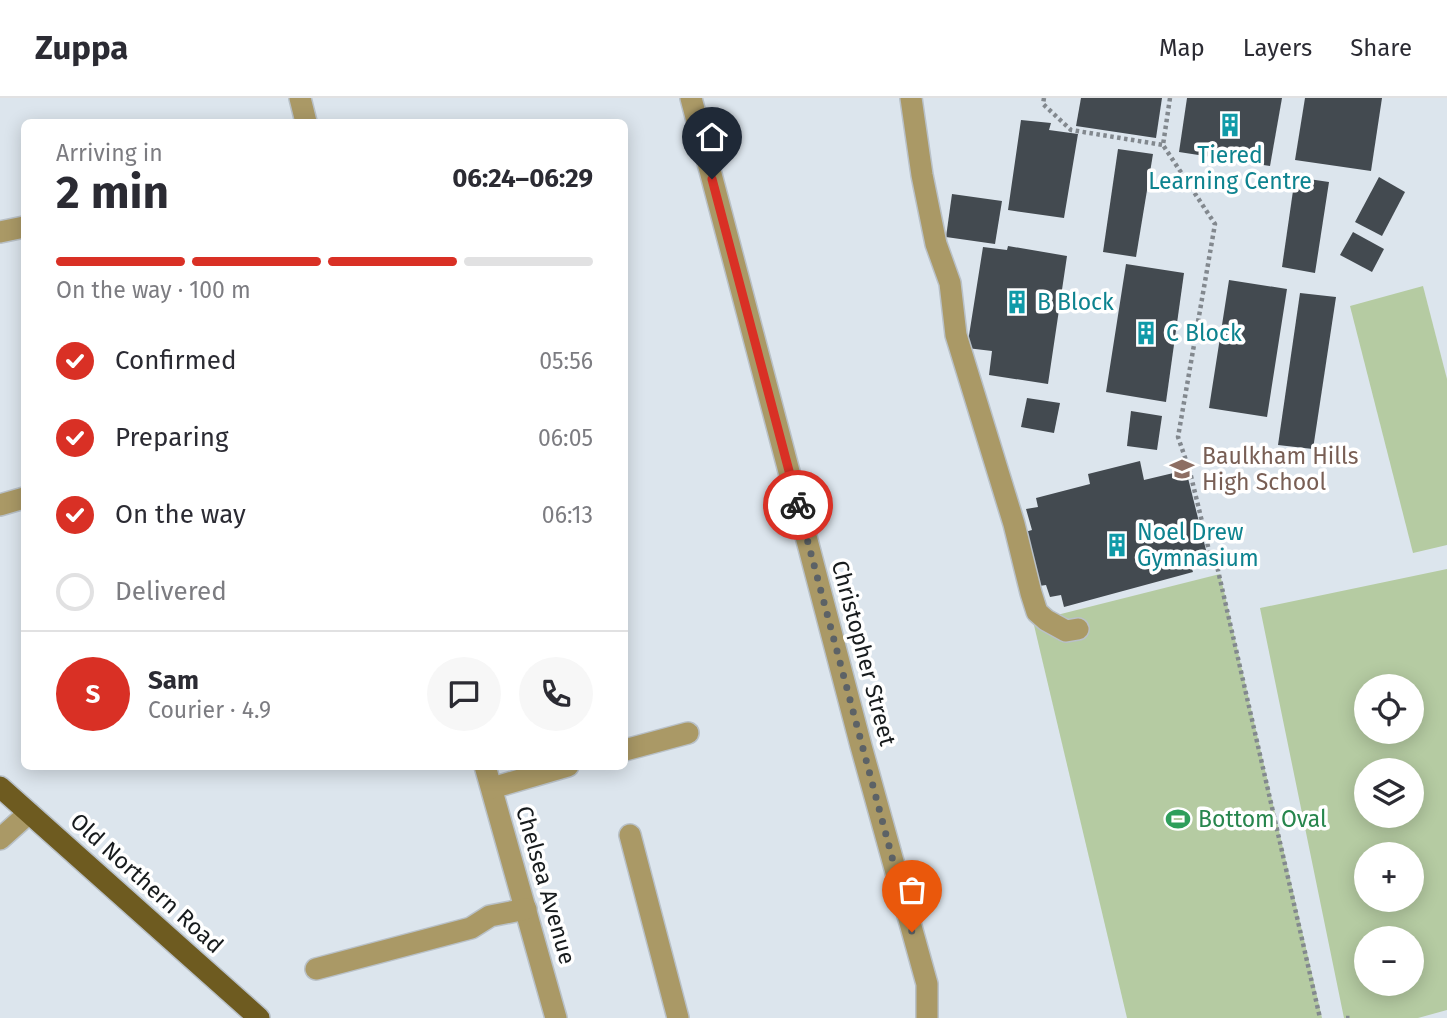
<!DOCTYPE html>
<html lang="en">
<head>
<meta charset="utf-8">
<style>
	:root { --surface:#fff; --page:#f7f7f7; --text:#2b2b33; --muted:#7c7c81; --line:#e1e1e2; --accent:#d93025 }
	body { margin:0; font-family:"Fira Sans",sans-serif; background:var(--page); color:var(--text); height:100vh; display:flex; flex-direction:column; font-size:26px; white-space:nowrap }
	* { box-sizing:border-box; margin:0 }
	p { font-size:23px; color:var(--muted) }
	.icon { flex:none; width:38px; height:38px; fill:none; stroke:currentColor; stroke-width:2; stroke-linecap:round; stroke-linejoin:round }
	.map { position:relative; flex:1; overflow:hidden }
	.sheet { position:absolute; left:21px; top:21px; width:607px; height:651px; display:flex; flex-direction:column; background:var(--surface); border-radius:10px; box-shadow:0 4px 18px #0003 }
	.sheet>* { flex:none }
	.buttons { position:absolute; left:1354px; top:576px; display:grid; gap:14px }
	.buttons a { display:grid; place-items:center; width:70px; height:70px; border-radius:50%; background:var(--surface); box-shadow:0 4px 18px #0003; font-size:35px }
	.pin { position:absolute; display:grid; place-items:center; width:60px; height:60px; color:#fff; margin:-72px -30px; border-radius:50% 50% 50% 0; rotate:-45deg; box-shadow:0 0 7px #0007 }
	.pin .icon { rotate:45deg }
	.courier { position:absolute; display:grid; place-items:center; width:70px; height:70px; margin:-35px; border:5px solid #d93025; border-radius:50%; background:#fff; color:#222; box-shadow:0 2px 9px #0007 }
	.headline em { font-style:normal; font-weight:700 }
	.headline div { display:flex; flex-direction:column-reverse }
	.headline { display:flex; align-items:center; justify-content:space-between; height:119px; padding:0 35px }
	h1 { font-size:46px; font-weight:700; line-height:52px }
	.bar { display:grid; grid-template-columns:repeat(4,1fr); gap:10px 7px; align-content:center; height:84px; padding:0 35px }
	.bar i { height:9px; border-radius:5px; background:var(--line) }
	.bar .on { background:var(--accent) }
	.bar p { grid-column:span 4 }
	.line { display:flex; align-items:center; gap:18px; padding:0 35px; border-top:2px solid var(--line) }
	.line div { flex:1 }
	.round { display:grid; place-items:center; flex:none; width:74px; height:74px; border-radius:37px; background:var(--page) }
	ol { padding:0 35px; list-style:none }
	li { display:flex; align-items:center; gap:21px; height:77px }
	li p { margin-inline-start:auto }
	li .icon { padding:7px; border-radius:50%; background:var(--accent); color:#fff; stroke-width:4 }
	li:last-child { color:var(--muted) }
	li i { width:38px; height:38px; border:4px solid var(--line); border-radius:50% }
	header { display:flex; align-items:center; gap:42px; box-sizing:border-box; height:98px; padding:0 35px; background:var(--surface); border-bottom:2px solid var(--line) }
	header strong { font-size:33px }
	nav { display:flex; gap:38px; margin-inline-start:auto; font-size:24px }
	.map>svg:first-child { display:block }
	.green { fill:#b5cba2; fill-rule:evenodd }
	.building { fill:#434a50 }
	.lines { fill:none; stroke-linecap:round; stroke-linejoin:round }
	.minor-casing { stroke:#b9c1c8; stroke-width:24 }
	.major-casing { stroke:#b9c1c8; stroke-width:24 }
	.path { stroke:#82888e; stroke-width:4.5; stroke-dasharray:3.5 3.5; stroke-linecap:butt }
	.minor { stroke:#a96; stroke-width:21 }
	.major { stroke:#6e5b20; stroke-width:21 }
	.done { stroke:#5c6266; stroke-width:7; stroke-dasharray:0 12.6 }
	.route { stroke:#d93025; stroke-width:9 }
	.labels { text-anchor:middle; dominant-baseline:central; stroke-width:7; stroke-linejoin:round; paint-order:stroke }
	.culture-label { font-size:23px; fill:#0d838f; stroke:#fff; text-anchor:start }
	.education-label { font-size:23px; fill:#785e54; stroke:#fff; text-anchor:start }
	.street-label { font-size:23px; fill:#171b1d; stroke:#fff }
	.leisure-label { font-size:23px; fill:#27864d; stroke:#fff; text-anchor:start }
</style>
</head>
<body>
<header>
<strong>Zuppa</strong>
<nav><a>Map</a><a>Layers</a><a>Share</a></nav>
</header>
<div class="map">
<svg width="1447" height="920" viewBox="0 0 1447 920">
	<rect width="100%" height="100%" fill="#dce5ed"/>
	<g class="green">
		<path d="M1423 188 1447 281V447L1413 455 1350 208Z"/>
		<path d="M1447 471V912L1418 920H1344L1260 510ZM1367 588H1412V634H1367ZM1412 672V718H1367V672ZM1367 756H1412V802H1367ZM1367 840H1412V886H1367Z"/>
		<path d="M1220 476 1322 920H1127L1033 523Z"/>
	</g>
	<g class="building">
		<path d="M1081 0H1162L1156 40 1076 28Z"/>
		<path d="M1187 0H1282L1270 68 1179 54Z"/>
		<path d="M1305 0H1382L1371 73 1295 62Z"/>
		<path d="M1021 22 1051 25 1049 32 1078 36 1064 120 1008 112Z"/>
		<path d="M1118 51 1153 56 1136 159 1103 154Z"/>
		<path d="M1295 79 1329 84 1315 175 1282 169Z"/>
		<path d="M1379 79 1405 94 1382 138 1355 124Z"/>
		<path d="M952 96 1002 103 995 146 946 139Z"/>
		<path d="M1353 134 1384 151 1372 174 1340 157Z"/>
		<path d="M1008 148 1067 158 1048 286 989 277 992 253 967 250 983 149 1007 152Z"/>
		<path d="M1126 166 1184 175 1166 304 1106 294Z"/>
		<path d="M1229 182 1287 191 1267 319 1209 310Z"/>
		<path d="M1300 195 1336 199 1313 351 1278 347Z"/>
		<path d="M1027 300 1060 305 1054 335 1021 329Z"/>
		<path d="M1131 313 1162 318 1157 352 1127 348Z"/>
		<path d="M1140 363 1144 382 1186 372 1208 460 1190 465 1193 474 1064 509 1061 497 1050 499 1046 487 1039 488 1025 434 1032 432 1026 411 1038 409 1036 400 1090 386 1088 376Z"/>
	</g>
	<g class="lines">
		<g class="minor-casing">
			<g id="minor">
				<path d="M300 0 306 24"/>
				<path d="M691 0 861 648 927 886V920"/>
				<path d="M911 0 922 77 936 146 950 185 956 237 1014 426 1031 495 1037 514 1046 522 1066 533 1078 531"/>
				<path d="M0 134 24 129"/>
				<path d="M0 407 24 400"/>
				<path d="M625 652 688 635"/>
				<path d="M485 668 556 920"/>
				<path d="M492 690 568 668"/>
				<path d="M630 737 678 920"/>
				<path d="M0 741 29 715"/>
				<path d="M316 871 471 830 490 818 526 811"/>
			</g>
		</g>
		<g class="major-casing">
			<path id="major" d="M0 689 259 920"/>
		</g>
		<g class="path">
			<path d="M1044 0 1043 6 1071 32 1163 47"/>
			<path d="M1170 0 1163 47 1215 126 1178 339 1190 374 1212 465 1217 468 1320 920"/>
			<path d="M1346 920H1351"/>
		</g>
		<use href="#minor" class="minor"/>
		<use href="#major" class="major"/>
	</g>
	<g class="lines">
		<path class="done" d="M798 407 912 834"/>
		<path class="route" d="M712 81 798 407"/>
	</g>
	<defs>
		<g id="building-bare" transform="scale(1.89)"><path d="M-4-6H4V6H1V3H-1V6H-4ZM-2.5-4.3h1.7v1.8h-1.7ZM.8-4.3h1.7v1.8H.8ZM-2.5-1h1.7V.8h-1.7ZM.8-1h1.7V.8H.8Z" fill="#0f9aa8" stroke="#fff" stroke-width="2.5" paint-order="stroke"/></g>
		<g id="school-bare" transform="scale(1.89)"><path d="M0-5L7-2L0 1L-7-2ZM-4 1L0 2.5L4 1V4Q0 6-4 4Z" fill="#8d6e63" stroke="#fff" stroke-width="2.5" paint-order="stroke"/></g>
		<g id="stadium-bare" transform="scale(1.89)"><path d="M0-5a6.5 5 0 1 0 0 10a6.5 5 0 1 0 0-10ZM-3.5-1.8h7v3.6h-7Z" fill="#2e9e5b" stroke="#fff" stroke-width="2.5" paint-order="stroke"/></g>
	</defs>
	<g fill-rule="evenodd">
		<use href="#building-bare" x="1230" y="27"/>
		<use href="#building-bare" x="1017" y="204"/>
		<use href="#building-bare" x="1146" y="235"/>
		<use href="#school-bare" x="1182" y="371"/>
		<use href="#building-bare" x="1117" y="447"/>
		<use href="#stadium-bare" x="1178" y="721"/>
	</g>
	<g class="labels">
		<g class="culture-label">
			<text x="1230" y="57" text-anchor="middle">Tiered<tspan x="1230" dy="26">Learning Centre</tspan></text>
			<text x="1037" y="204">B Block</text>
			<text x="1166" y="235">C Block</text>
			<text x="1137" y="434">Noel Drew<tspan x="1137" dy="26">Gymnasium</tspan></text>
		</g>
		<g class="education-label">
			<text x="1202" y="358">Baulkham Hills<tspan x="1202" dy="26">High School</tspan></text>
		</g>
		<g class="street-label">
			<text transform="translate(864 555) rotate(75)">Christopher Street</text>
			<text transform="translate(147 785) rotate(42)">Old Northern Road</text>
			<text transform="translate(546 787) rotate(74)">Chelsea Avenue</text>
		</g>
		<g class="leisure-label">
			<text x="1198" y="721">Bottom Oval</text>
		</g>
	</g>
</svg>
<div class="buttons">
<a><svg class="icon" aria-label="locate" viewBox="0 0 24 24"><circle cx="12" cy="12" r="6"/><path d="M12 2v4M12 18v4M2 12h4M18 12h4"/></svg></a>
<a><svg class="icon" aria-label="layers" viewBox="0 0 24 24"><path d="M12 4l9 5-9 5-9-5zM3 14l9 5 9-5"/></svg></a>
<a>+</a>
<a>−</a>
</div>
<div class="pin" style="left:912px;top:834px;background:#ea580c"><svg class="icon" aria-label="bag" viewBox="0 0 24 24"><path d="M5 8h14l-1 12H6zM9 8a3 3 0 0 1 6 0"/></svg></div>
<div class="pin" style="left:712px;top:81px;background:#1f2937"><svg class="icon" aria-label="home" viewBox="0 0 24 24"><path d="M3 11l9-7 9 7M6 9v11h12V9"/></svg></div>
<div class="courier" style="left:798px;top:407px"><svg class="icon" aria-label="bike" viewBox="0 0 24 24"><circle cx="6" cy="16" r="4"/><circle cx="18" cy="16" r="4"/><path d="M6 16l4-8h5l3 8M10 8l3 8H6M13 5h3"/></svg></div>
<section class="sheet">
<div class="headline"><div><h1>2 min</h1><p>Arriving in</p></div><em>06:24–06:29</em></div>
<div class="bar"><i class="on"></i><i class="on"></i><i class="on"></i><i></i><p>On the way · 100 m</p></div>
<ol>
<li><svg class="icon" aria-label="check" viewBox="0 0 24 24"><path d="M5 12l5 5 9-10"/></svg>Confirmed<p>05:56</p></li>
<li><svg class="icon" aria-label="check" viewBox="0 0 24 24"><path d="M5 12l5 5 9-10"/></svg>Preparing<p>06:05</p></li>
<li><svg class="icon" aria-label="check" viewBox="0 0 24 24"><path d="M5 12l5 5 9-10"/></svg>On the way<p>06:13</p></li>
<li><i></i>Delivered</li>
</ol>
<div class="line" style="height:126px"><b class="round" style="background:var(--accent);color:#fff">S</b><div><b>Sam</b><p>Courier · 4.9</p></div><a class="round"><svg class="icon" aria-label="chat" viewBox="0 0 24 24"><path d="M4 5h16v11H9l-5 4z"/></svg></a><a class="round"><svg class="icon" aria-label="phone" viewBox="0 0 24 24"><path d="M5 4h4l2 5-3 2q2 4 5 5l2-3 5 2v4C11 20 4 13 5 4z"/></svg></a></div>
</section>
</div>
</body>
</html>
